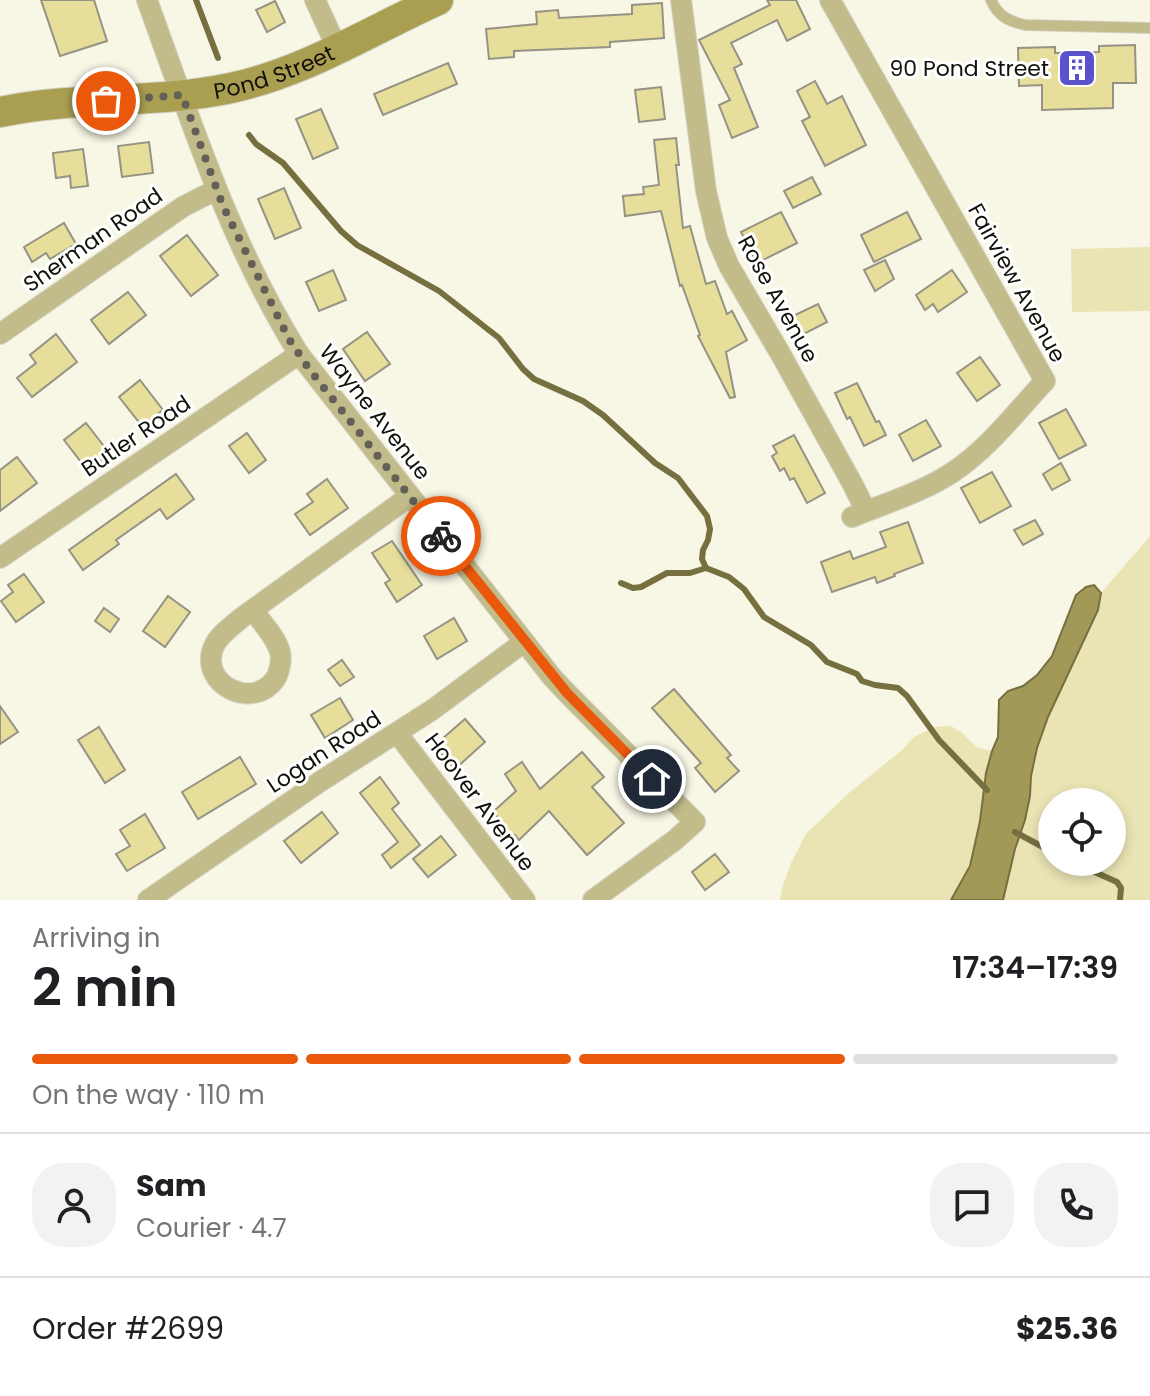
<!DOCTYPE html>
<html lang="en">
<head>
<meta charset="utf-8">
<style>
	:root { --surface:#fff; --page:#f2f2f2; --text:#202124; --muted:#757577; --line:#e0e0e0; --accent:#ea580c }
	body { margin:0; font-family:Poppins,sans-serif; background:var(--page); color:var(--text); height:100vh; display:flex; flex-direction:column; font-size:30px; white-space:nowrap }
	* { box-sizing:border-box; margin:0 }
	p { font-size:26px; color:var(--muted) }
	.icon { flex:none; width:44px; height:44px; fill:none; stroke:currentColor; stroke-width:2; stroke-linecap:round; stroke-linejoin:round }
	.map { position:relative; height:900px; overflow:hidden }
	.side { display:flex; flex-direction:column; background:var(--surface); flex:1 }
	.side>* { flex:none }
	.tools { position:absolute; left:1038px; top:788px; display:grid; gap:16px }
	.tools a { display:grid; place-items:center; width:88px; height:88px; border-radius:50%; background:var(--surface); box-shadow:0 4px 12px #0003; font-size:40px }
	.pin { position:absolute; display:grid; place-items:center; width:68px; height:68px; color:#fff; margin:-34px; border:4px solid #fff; border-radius:50%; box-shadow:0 2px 8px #0007 }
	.courier { position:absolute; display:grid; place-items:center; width:80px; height:80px; margin:-40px; border:6px solid #ea580c; border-radius:50%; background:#fff; color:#222; box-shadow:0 2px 10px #0007 }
	.head em { font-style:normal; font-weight:600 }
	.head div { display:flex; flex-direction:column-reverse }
	.head { display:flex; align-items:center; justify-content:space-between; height:136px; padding:0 32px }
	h1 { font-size:52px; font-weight:600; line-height:60px }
	.bar { display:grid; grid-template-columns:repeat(4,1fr); gap:12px 8px; align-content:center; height:96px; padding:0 32px }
	.bar i { height:10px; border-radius:6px; background:var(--line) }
	.bar .selected { background:var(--accent) }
	.bar p { grid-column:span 4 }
	.line { display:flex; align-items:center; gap:20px; padding:0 32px; border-top:2px solid var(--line) }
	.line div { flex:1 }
	.round { display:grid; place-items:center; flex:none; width:84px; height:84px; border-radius:32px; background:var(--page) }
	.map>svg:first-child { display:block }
	.green { fill:#eae4b4; fill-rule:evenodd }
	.water { fill:#a29857; stroke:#766f40; stroke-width:2 }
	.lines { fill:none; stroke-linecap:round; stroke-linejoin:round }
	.stream { stroke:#766f40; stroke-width:6 }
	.building { fill:#e8de9b; stroke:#959384; stroke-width:2 }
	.service-casing { stroke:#d3d1c2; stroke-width:12 }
	.minor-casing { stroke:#d3d1c2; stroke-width:22 }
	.secondary-casing { stroke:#d3d1c2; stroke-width:32 }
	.service { stroke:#c2bb8a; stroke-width:10 }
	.minor { stroke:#c2bb8a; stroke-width:20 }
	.secondary { stroke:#aa9e51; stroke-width:30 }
	.done { stroke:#626057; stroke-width:8; stroke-dasharray:0 14.4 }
	.route { stroke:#ea580c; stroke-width:10 }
	.labels { text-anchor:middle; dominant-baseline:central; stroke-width:6; stroke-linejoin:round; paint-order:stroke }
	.poi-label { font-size:22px; fill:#11100b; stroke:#fff; text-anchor:end }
	.street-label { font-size:22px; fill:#11100b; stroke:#fff }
</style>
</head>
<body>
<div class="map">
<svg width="1150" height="900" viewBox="0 0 1150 900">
	<rect width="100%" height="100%" fill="#f8f6e5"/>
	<g class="green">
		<path d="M1150 247V311L1072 312 1071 249Z"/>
		<path d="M1150 536V900H1003L1015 849 1025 820 1030 796 1031 776 1037 748 1048 717 1098 610 1101 593ZM1052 802H1112V862H1052Z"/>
		<path d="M951 726 962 733 978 748 992 751 986 773 980 821 970 866 951 900H780L782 888 791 863 806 834 850 792 901 751 914 737 934 727Z"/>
	</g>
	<path class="water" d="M1094 585 1101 593 1098 610 1048 717 1037 748 1031 776 1030 796 1025 820 1015 849 1003 900H951L970 866 980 821 986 773 992 751 998 737 999 700 1008 691 1023 686 1037 675 1052 656 1076 595 1086 587Z"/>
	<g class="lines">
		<g class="stream">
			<path d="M196 0 218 58"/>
			<path d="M249 135 256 144 283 163 341 231 357 245 439 291 499 338 523 369 534 379 583 401 603 415 655 463 678 478 707 516 710 529 708 540 703 550 702 559 706 568 729 577 744 589 764 617 811 645 827 662 857 674 862 681 875 685 898 688 907 696 939 740 987 790"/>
			<path d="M621 583 633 588 641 587 667 573H690L706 568"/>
			<path d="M1015 832 1052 852"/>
			<path d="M1072 862 1117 882 1121 888 1120 900"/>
		</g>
	</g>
	<g class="building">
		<path d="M41 0H94L107 41 60 56Z"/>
		<path d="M767 0H796L810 29 787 41 777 20 731 43 742 64 734 68 758 127 732 138 719 105 730 100 699 40 770 5Z"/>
		<path d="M275 1 285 22 267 32 256 10Z"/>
		<path d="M662 3 664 38 610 42V47L514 51V57L489 59 486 29 537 24 536 12 558 10 559 18 632 14V5Z"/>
		<path d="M1135 45 1136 83H1113V108L1042 110V85L1019 86 1018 48 1055 47V53L1099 52V46Z"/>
		<path d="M448 63 457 84 383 115 374 94Z"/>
		<path d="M815 81 827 104 842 96 866 145 825 166 802 121 810 117 797 91Z"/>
		<path d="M661 87 665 119 639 122 635 90Z"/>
		<path d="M321 109 338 148 313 159 296 119Z"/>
		<path d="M676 138 679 165H676L683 228 690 226 706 284 715 281 727 314 732 311 747 340 726 352 735 397 730 398 698 336 700 335 682 285 680 286 661 211 625 216 623 196 644 194 643 187 659 185 654 140Z"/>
		<path d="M149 142 153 173 122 177 118 146Z"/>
		<path d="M83 149 88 186 71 188 70 176 56 178 53 153Z"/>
		<path d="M812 177 821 194 793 208 784 191Z"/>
		<path d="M284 188 301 228 275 239 258 199Z"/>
		<path d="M781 212 797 243 757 263 741 232Z"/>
		<path d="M907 212 921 239 874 262 861 235Z"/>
		<path d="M64 223 76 244 50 259 46 253 32 262 24 247Z"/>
		<path d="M187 235 218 275 191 296 160 256Z"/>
		<path d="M885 260 894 279 875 291 864 270Z"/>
		<path d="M333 270 346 300 319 311 306 282Z"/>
		<path d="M952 270 967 292 938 312 933 304 925 310 916 295Z"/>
		<path d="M128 292 146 315 109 344 91 320Z"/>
		<path d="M818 304 827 322 802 335 793 316Z"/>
		<path d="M367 332 390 364 365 381 343 349Z"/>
		<path d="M56 334 77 362 32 397 17 378 36 363 30 355Z"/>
		<path d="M980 357 1000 385 977 401 957 373Z"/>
		<path d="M140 380 163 410 142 426 119 397Z"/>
		<path d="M857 383 876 422 879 421 886 435 864 446 850 417 847 419 835 393Z"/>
		<path d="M1066 409 1086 445 1059 459 1039 423Z"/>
		<path d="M926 420 941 446 913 461 899 435Z"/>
		<path d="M86 423 110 454 88 471 64 440Z"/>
		<path d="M247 433 266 460 249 473 229 446Z"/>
		<path d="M794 435 825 493 807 503 794 478 790 480 784 468 780 471 772 456 777 453 773 446Z"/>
		<path d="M17 457 37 483 0 511V470Z"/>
		<path d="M1061 463 1070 480 1052 490 1043 474Z"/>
		<path d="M992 472 1011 506 980 523 961 488Z"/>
		<path d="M176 474 194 499 167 519 160 509 116 540 119 544 83 570 69 550Z"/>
		<path d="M327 479 348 508 310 535 295 514 313 502 307 494Z"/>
		<path d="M1035 520 1043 534 1023 545 1014 530Z"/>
		<path d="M908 522 923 563 894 574 895 576 877 583 875 577 832 592 821 562 850 551 853 559 886 547 880 532Z"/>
		<path d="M392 541 422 585 397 602 385 583 390 580 372 553Z"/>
		<path d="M24 574 44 602 16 622 1 601 13 592 8 585Z"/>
		<path d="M168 596 190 612 165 647 143 631Z"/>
		<path d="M104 608 119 619 110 632 95 621Z"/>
		<path d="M454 618 467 641 437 659 424 636Z"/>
		<path d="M342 660 354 677 340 686 328 670Z"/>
		<path d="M674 689 731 755 727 758 739 771 715 792 695 768 701 763 652 708Z"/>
		<path d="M340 698 353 720 325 738 311 715Z"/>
		<path d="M0 706 18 732 0 744Z"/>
		<path d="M465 719 485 742 455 769 434 746Z"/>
		<path d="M99 727 125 770 105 783 78 740Z"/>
		<path d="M582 752 604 777 592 787 624 823 587 855 549 811 519 840 515 835 511 839 499 826 503 823 493 812 516 791 505 774 522 762 540 789Z"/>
		<path d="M240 757 256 784 198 819 182 792Z"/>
		<path d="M380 777 399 803 392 809 420 845 391 868 382 855 398 842 360 793Z"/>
		<path d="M322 812 338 833 301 863 284 841Z"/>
		<path d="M145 814 165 848 127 871 116 854 130 846 120 830Z"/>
		<path d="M441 836 456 855 428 877 413 859Z"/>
		<path d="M715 854 729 872 705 890 692 872Z"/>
	</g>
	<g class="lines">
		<g class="service-casing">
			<path id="service" d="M991 0C998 16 1008 21 1025 25L1150 28"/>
		</g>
		<g class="minor-casing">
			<g id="minor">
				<path d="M147 0C191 121 230 244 299 354L552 677 567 693 695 822 675 840 593 900"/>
				<path d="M315 0 338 50"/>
				<path d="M681 0 706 191 717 238 729 266 780 353 852 483 866 511"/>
				<path d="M830 0 1045 381C1017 411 988 449 953 472 923 492 886 503 852 517"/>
				<path d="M0 334 184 206 216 190"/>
				<path d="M0 558 299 354"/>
				<path d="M253 610C262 623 276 637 280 652 282 660 280 668 277 676 256 713 197 685 214 646 219 635 231 627 240 619L410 496"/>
				<path d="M397 733 525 900"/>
				<path d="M148 900 321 781 432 710 524 642"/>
			</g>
		</g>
		<g class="secondary-casing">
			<g id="secondary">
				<path id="s1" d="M0 112C76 96 155 104 231 88 306 72 369 31 438 0"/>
			</g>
		</g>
		<use href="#service" class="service"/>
		<use href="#minor" class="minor"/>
		<use href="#secondary" class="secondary"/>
	</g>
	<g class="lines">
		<path class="done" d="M106 101 182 95 223 206 289 339 309 369 441 536"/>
		<path class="route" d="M441 536 567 693 652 779"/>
	</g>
	<defs>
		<g id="building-square" transform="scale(2)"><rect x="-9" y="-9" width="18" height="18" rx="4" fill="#5a52ca" stroke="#fff"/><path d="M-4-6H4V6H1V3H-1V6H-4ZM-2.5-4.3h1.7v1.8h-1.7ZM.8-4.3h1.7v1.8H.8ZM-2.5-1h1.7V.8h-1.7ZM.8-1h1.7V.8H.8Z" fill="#fff"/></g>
	</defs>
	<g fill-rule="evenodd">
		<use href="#building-square" x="1077" y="68"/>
	</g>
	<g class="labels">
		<g class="poi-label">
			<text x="1049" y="68">90 Pond Street</text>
		</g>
		<g class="street-label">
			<text stroke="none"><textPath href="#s1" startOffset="278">Pond Street</textPath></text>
			<text transform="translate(93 240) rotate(-35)">Sherman Road</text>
			<text transform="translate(1017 283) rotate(61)">Fairview Avenue</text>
			<text transform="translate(778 299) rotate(61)">Rose Avenue</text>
			<text transform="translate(375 412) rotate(52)">Wayne Avenue</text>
			<text transform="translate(136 436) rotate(-34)">Butler Road</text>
			<text transform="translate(324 752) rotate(-33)">Logan Road</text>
			<text transform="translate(480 802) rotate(53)">Hoover Avenue</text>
		</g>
	</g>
</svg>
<div class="tools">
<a><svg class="icon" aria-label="locate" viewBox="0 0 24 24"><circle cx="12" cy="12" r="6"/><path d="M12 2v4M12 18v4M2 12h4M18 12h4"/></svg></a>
</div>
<div class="pin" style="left:106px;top:101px;background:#ea580c"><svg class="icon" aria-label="bag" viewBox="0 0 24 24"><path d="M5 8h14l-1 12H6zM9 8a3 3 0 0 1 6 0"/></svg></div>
<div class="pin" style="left:652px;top:779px;background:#1f2937"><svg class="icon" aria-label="home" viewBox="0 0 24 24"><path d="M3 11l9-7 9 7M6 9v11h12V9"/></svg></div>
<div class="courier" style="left:441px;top:536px"><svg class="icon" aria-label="bike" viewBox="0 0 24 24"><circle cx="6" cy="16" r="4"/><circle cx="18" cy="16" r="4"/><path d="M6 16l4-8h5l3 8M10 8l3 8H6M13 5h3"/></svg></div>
</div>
<section class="side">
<div class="head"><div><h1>2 min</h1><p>Arriving in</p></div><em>17:34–17:39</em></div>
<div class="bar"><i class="selected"></i><i class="selected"></i><i class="selected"></i><i></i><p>On the way · 110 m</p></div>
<div class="line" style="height:144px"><a class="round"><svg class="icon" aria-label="person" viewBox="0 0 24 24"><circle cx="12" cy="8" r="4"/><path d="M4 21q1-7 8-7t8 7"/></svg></a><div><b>Sam</b><p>Courier · 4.7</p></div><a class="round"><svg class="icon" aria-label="chat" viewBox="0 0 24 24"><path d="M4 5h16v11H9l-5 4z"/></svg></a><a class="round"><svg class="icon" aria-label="phone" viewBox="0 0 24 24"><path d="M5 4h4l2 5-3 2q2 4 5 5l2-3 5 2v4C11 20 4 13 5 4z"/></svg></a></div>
<div class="line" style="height:104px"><div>Order #2699</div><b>$25.36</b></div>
</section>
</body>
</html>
